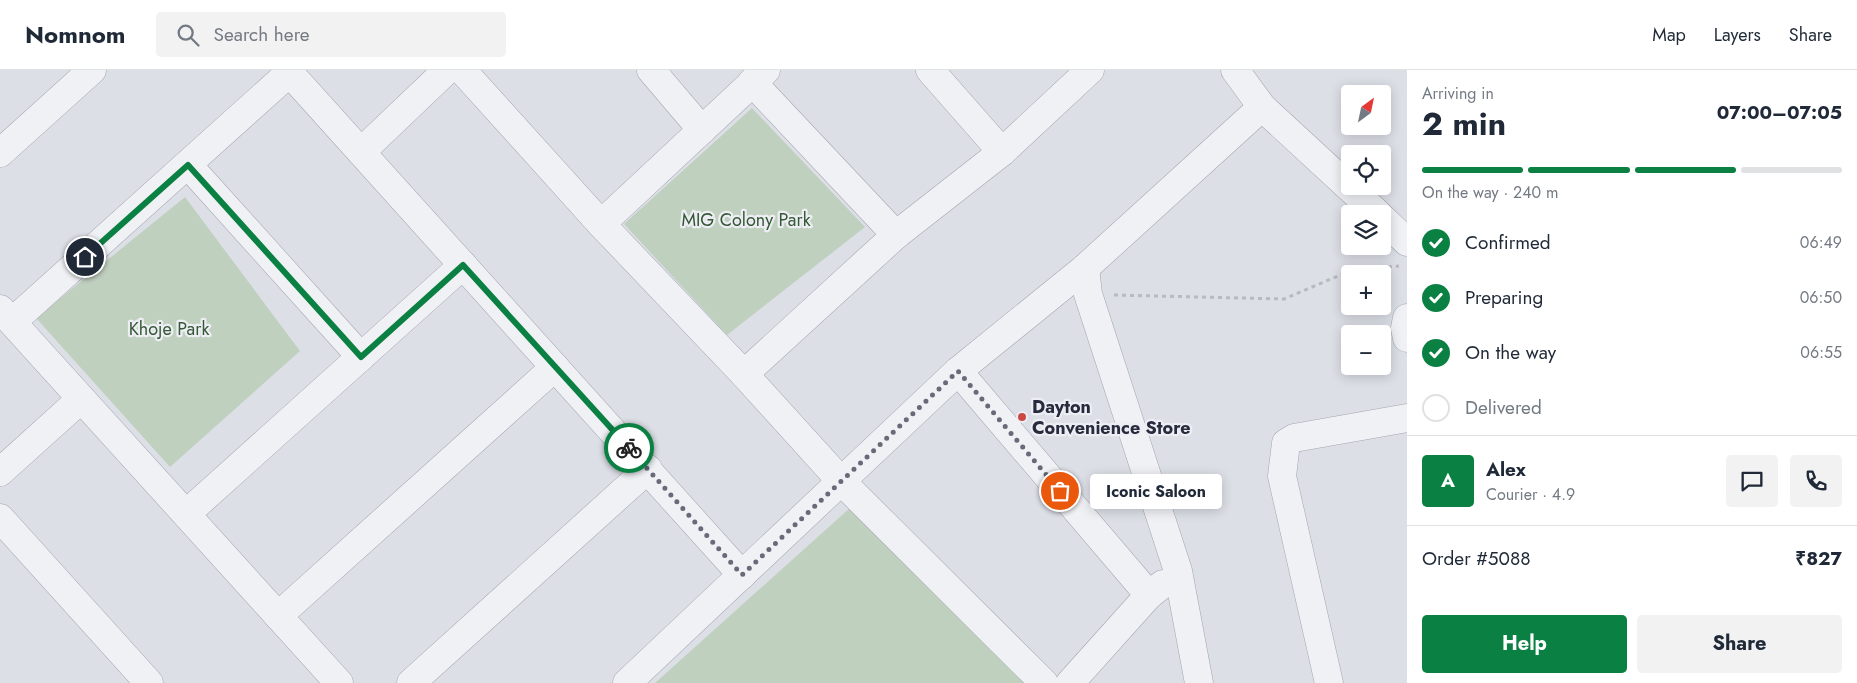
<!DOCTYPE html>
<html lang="en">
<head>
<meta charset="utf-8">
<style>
	:root { --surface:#fff; --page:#f2f2f3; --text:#1f2937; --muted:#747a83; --line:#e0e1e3; --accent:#0b8043 }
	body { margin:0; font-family:Jost,sans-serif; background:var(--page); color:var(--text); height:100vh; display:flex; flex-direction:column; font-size:19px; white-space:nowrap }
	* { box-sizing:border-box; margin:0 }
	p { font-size:16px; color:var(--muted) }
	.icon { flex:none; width:28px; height:28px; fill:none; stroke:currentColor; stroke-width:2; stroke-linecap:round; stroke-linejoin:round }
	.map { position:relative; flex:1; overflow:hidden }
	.details { display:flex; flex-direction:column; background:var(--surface); width:450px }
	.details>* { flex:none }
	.needle { width:32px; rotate:33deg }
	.fabs { position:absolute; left:1341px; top:15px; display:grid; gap:10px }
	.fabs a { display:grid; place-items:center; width:50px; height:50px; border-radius:5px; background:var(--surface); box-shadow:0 2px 12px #0003; font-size:25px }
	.pin { position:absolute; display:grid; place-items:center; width:42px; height:42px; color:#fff; margin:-21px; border:2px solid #fff; border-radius:50%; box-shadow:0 1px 5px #0007 }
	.courier { position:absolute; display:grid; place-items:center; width:50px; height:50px; margin:-25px; border:4px solid #0b8043; border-radius:50%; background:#fff; color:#222; box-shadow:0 1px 6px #0007 }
	.bubble { position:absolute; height:35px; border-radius:5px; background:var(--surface); box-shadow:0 2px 12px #0003; font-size:16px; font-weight:700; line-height:35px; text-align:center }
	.headline em { font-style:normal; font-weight:700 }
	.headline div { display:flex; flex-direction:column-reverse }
	.headline { display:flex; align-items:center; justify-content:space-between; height:85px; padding:0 15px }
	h1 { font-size:32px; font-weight:700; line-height:38px }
	.bar { display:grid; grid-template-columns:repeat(4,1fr); gap:8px 5px; align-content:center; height:60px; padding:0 15px }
	.bar i { height:6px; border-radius:4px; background:var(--line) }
	.bar .on { background:var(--accent) }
	.bar p { grid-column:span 4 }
	.line { display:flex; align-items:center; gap:12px; padding:0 15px; border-top:1px solid var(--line) }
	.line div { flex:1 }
	.round { display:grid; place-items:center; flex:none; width:52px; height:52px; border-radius:5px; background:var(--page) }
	ol { padding:0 15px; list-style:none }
	li { display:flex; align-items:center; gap:15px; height:55px }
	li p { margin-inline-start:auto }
	li .icon { padding:5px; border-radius:50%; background:var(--accent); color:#fff; stroke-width:4 }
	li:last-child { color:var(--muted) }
	li i { width:28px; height:28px; border:2px solid var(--line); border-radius:50% }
	.cta { display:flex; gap:10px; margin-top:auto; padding:10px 15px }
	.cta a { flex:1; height:58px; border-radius:5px; background:var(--accent); color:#fff; font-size:20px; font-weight:700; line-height:58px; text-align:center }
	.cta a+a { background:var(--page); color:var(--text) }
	header { display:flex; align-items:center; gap:30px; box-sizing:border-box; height:70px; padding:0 25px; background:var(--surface); border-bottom:1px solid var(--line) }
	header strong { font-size:24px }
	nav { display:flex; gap:28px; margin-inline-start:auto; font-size:18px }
	.search { width:350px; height:45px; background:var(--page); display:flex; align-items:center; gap:12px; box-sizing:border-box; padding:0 18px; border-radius:5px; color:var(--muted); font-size:19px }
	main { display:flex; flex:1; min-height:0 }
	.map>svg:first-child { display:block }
	.green { fill:#c0d0bf }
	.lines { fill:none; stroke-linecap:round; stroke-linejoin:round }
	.minor-casing { stroke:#a3a5b1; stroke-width:29 }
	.path { stroke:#b8bac1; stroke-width:3; stroke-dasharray:4 4; stroke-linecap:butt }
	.minor { stroke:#f0f1f5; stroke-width:28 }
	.done { stroke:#676a78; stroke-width:5; stroke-dasharray:0 9 }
	.route { stroke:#0b8043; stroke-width:6 }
	.poi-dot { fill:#c94a45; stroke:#edeef4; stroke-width:2 }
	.labels { text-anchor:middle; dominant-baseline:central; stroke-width:4.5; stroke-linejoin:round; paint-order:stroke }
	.park-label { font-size:18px; fill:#355835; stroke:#edeef4 }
	.poi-label { font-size:18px; font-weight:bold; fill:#272b3d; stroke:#edeef4; text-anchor:start }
</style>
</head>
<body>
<header>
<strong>Nomnom</strong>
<div class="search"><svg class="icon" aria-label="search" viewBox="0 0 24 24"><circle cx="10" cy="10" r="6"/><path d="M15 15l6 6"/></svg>Search here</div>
<nav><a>Map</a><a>Layers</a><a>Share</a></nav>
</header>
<main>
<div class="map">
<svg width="1407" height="613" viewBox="0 0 1407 613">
	<rect width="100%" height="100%" fill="#dddfe7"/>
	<g class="green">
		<path d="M752 38 865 157 727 265 624 154Z"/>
		<path d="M185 127 300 281 170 397 36 248Z"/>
		<path d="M861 428 1028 613H655Z"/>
	</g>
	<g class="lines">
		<g class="minor-casing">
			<g id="minor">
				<path d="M287 0 742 505"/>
				<path d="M462 0 601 154 744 304 841 411 1044 613"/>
				<path d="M651 0 702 60"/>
				<path d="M930 0 1002 82"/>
				<path d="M1235 0 1262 37 1378 144"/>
				<path d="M752 12 896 165"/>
				<path d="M361 82 447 0"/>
				<path d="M0 83 92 0"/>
				<path d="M188 95 361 287"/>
				<path d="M1382 148 1407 172"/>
				<path d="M601 154 766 0"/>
				<path d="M1085 198 1088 224 1178 501 1199 613"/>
				<path d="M0 239 339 613"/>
				<path d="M1407 248 1405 258 1407 268"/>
				<path d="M12 252 289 3"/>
				<path d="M958 301 1149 525"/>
				<path d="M744 304 896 165 1002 82 1090 0"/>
				<path d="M0 402 81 329"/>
				<path d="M186 444 463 195"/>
				<path d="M0 448 149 613"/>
				<path d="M278 546 555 297"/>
				<path d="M411 613 648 399"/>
				<path d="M627 613 958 301 1085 198 1262 37"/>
				<path d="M1070 613 1149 525 1163 514"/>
				<path d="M1329 613 1282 406 1286 373 1294 368 1407 348"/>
			</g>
		</g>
		<path class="path" d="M1114 225 1284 229 1352 200 1399 196"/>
		<use href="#minor" class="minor"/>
	</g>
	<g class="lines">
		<path class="done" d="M629 378 742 505 958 301 1060 421"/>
		<path class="route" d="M85 187 188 95 361 287 463 195 629 378"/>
	</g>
	<circle class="poi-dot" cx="1022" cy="347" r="5"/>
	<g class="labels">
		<g class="park-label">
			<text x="746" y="150">MIG Colony Park</text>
			<text x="169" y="259">Khoje Park</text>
		</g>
		<g class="poi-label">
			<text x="1032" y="337">Dayton<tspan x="1032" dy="21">Convenience Store</tspan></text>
		</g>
	</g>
</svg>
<div class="fabs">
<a><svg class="needle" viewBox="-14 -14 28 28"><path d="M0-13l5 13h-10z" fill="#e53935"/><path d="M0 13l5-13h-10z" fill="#747a83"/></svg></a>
<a><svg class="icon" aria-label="locate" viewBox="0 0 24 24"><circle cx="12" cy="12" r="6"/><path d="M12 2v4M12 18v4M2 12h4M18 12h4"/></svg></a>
<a><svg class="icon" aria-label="layers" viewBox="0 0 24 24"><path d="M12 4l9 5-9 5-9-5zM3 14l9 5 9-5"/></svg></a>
<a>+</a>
<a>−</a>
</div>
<div class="pin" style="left:1060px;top:421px;background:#ea580c"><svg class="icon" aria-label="bag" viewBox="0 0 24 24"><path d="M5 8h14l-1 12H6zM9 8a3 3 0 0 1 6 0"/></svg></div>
<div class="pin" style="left:85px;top:187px;background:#1f2937"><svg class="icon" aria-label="home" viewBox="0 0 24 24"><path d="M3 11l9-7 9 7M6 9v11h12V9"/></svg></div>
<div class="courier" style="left:629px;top:378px"><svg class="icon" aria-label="bike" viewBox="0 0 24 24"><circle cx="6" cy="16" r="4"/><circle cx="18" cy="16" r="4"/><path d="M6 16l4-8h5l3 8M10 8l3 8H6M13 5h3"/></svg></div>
<div class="bubble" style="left:1090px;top:404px;width:132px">Iconic Saloon</div>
</div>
<section class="details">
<div class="headline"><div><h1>2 min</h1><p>Arriving in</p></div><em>07:00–07:05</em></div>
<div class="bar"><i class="on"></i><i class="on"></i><i class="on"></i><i></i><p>On the way · 240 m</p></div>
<ol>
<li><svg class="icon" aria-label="check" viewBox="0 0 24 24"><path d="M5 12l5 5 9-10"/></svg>Confirmed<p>06:49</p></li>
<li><svg class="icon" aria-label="check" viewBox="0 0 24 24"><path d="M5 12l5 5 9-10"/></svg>Preparing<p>06:50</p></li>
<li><svg class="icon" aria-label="check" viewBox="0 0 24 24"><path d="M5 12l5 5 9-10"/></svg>On the way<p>06:55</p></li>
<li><i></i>Delivered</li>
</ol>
<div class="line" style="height:90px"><b class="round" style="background:var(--accent);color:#fff">A</b><div><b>Alex</b><p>Courier · 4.9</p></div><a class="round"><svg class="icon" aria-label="chat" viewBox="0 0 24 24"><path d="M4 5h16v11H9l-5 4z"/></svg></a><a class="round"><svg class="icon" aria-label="phone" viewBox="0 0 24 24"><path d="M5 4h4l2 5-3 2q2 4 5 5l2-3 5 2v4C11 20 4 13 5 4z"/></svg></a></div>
<div class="line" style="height:65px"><div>Order #5088</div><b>₹827</b></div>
<div class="cta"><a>Help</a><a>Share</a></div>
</section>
</main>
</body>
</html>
